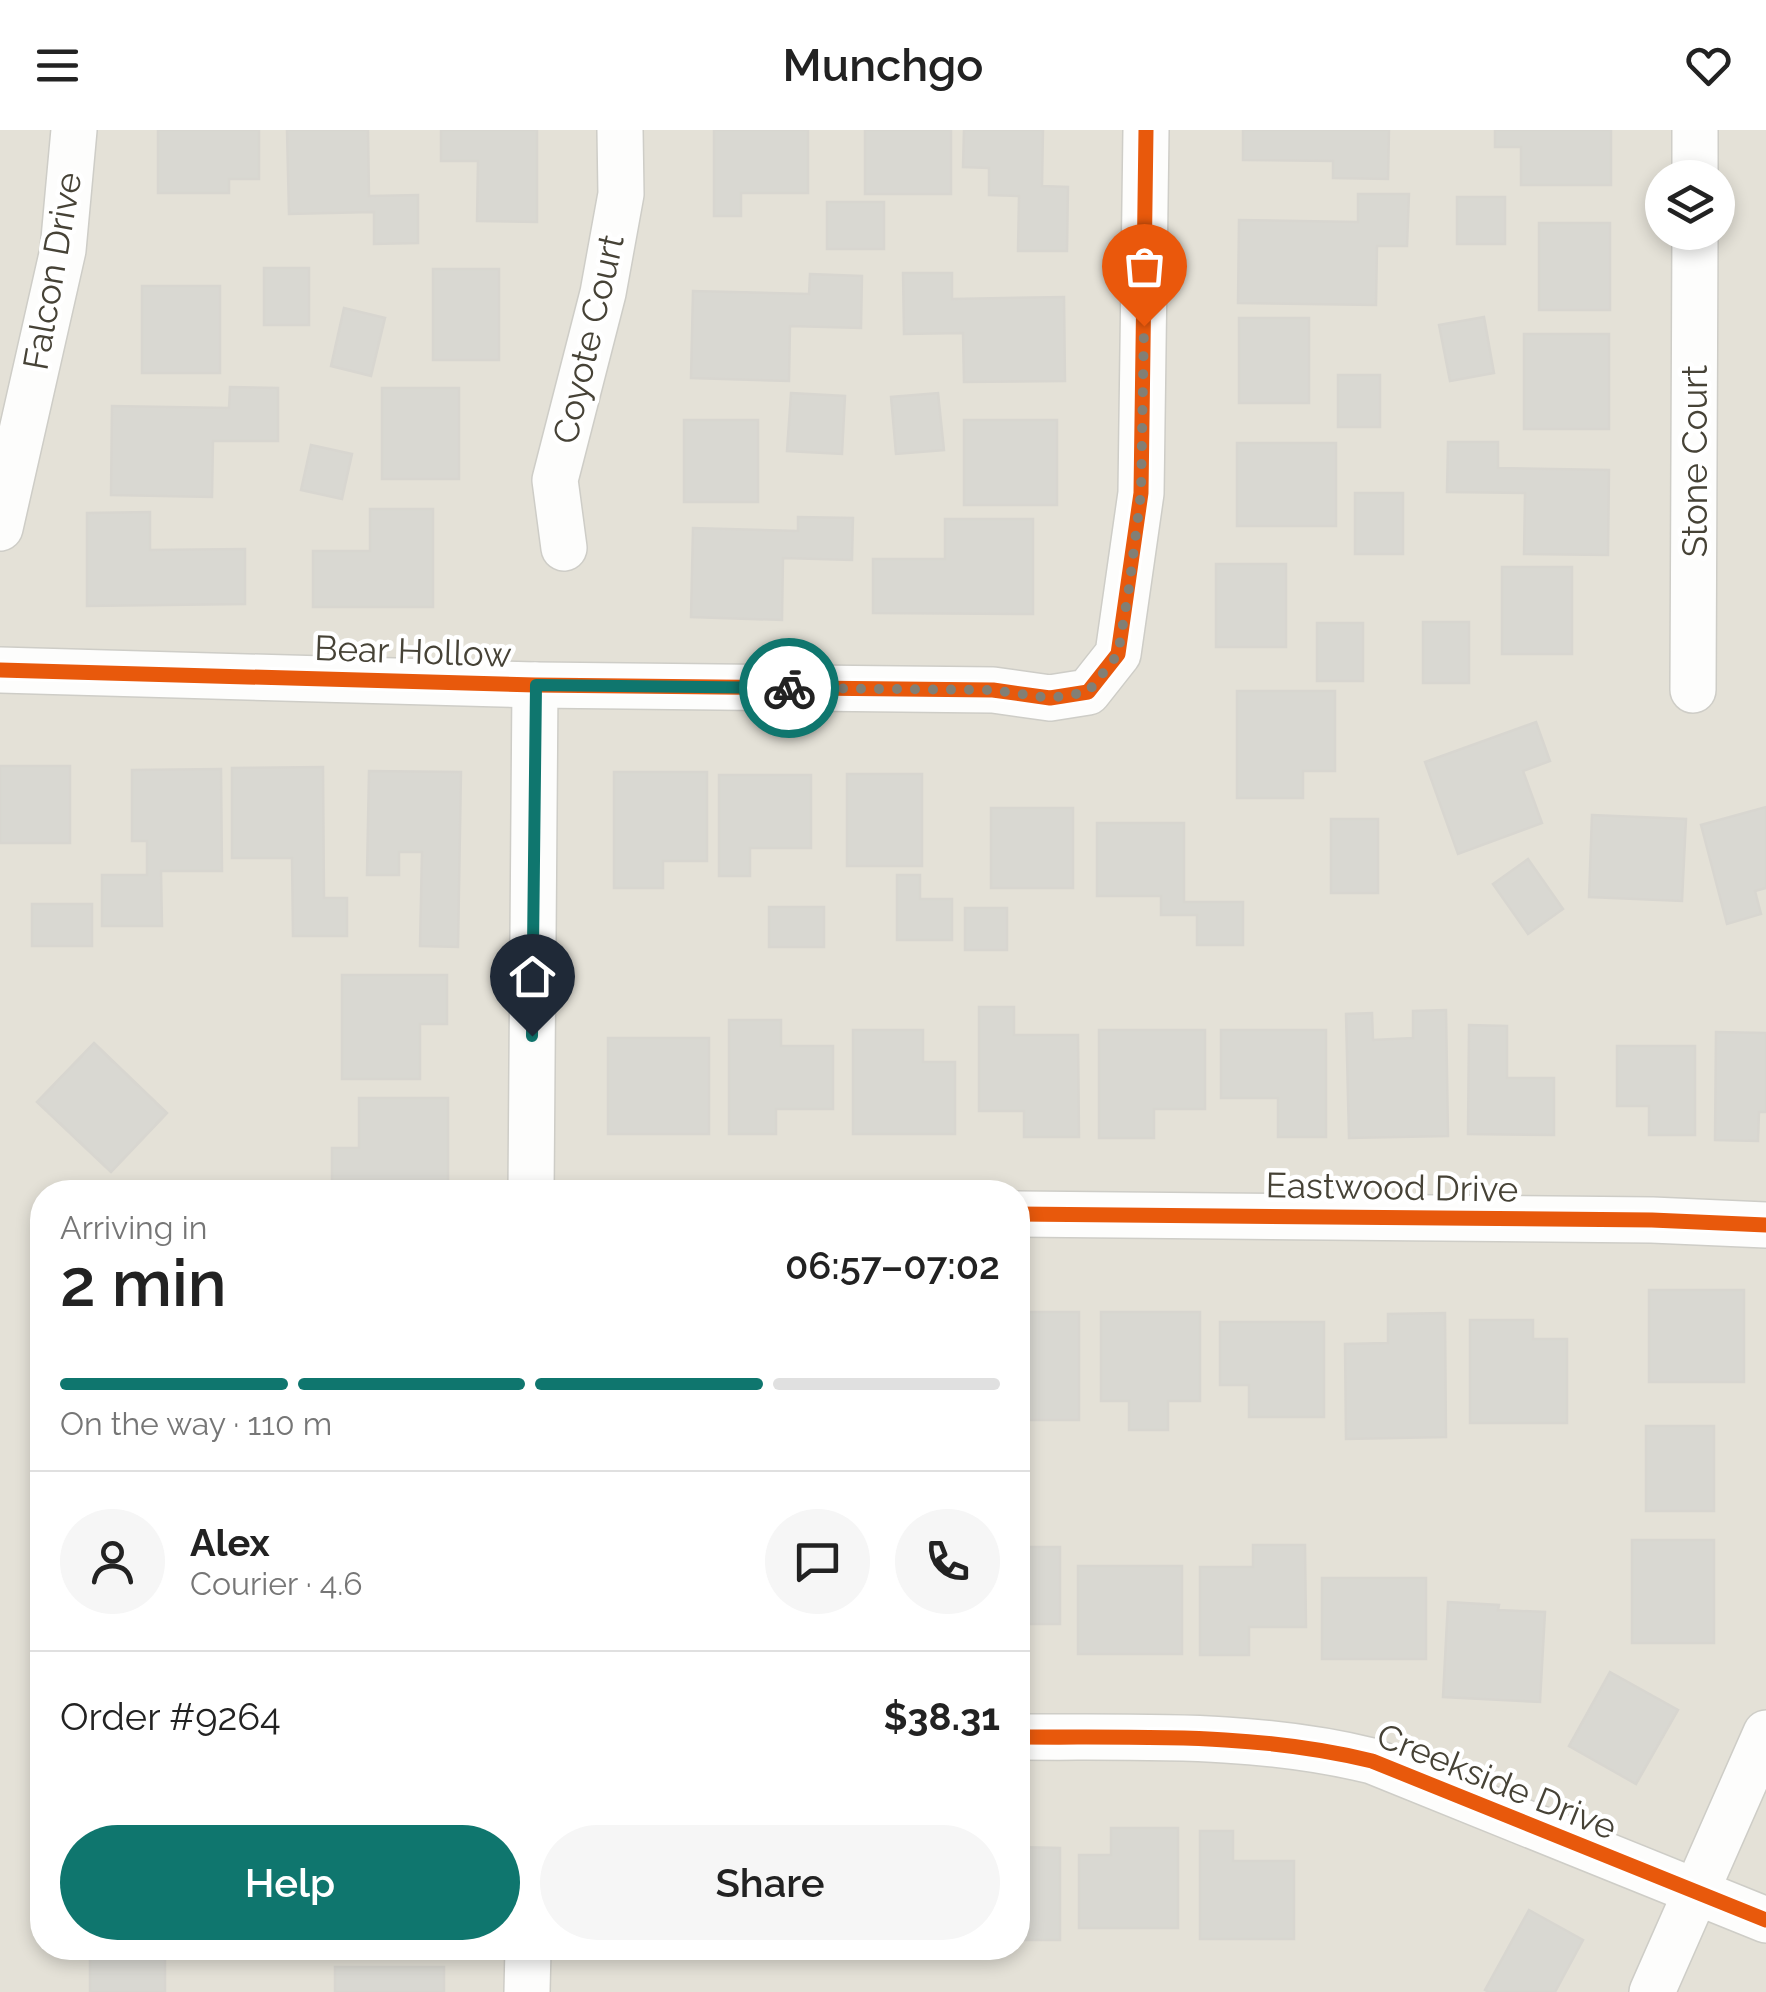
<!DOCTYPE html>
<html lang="en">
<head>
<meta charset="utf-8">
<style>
	:root { --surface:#fff; --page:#f6f6f6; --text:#222; --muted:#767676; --line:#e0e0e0; --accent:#0f766e }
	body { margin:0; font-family:Raleway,sans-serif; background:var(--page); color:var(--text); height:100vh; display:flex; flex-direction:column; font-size:38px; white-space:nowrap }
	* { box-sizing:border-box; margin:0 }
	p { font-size:32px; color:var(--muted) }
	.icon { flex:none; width:55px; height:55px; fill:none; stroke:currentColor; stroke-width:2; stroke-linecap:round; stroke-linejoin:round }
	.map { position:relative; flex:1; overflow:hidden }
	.details { position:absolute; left:30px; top:1050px; width:1000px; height:780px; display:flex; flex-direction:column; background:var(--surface); border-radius:40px; box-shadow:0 5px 15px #0003 }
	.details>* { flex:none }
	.fabs { position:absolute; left:1645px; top:30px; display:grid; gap:20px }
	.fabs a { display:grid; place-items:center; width:90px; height:90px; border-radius:50%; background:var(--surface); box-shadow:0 5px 15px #0003; font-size:50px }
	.pin { position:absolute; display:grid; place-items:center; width:85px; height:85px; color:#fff; margin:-102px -42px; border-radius:50% 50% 50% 0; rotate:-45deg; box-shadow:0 0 10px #0007 }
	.pin .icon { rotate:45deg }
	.courier { position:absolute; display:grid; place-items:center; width:100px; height:100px; margin:-50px; border:8px solid #0f766e; border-radius:50%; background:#fff; color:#222; box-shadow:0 2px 12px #0007 }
	.overview em { font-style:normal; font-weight:600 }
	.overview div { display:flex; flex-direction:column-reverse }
	.overview { display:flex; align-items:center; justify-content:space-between; height:170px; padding:0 30px }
	h1 { font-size:65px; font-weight:600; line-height:75px }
	.bar { display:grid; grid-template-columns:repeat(4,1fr); gap:15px 10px; align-content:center; height:120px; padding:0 30px }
	.bar i { height:12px; border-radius:8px; background:var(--line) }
	.bar .on { background:var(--accent) }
	.bar p { grid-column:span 4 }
	.line { display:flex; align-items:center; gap:25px; padding:0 30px; border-top:2px solid var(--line) }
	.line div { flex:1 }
	.round { display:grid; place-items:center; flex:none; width:105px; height:105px; border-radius:52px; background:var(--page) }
	.button { display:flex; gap:20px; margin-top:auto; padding:20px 30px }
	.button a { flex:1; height:115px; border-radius:60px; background:var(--accent); color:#fff; font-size:40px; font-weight:600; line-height:115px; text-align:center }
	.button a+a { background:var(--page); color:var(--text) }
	header { display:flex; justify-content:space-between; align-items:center; height:130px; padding:0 30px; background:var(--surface); font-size:45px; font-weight:600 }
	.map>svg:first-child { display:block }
	.residential { fill:#e4e1d7; fill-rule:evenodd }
	.building { fill:#d9d8d2; stroke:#d8d6d0; stroke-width:2.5 }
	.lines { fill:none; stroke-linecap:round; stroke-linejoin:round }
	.street-casing { stroke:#cecdc7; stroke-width:48 }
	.street { stroke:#fdfdfc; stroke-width:45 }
	.cycleway-casing { stroke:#fff; stroke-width:21 }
	.cycleway { stroke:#e8590c; stroke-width:15 }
	.done { stroke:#827f75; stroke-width:10; stroke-dasharray:0 18 }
	.route { stroke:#0f766e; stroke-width:12 }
	.labels { text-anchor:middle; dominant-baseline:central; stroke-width:9; stroke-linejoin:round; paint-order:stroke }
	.street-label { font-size:35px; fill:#464236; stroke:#fff }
</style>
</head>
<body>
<header><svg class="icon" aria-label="menu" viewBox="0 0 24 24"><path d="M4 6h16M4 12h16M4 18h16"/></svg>Munchgo<svg class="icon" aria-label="heart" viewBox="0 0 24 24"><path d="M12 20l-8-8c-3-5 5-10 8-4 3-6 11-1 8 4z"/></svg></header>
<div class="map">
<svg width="1766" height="1862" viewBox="0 0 1766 1862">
	<rect width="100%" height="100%" fill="#f0efea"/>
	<path class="residential" d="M0 0H1766V1862H0ZM1662 48H1718V102H1662ZM42 1062H1018V1818H42Z"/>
	<g class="building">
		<path d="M158 0H259V49H229V63H158Z"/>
		<path d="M287 0H368L369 66 418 65V113L374 114V82L289 84Z"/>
		<path d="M441 0H537V92L477 91 478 31H441Z"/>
		<path d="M714 0H808V63H741V86H714Z"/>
		<rect x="865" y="0" width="86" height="64"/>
		<path d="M964 0H1043L1042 56 1068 57 1067 121H1018L1019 66 989 65V38L963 37Z"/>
		<path d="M1243 0H1389L1388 49 1333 48V31L1243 30Z"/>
		<path d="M1495 0H1611V55H1521V17H1495Z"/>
		<path d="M1358 64H1409L1407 116H1377L1376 175 1238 173 1239 90 1358 92Z"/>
		<rect x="1457" y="67" width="48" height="47"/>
		<rect x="827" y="72" width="57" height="47"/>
		<rect x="1539" y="93" width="71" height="87"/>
		<rect x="264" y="138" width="45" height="57"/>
		<rect x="433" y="139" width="66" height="91"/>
		<path d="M903 143H952V169L1064 167 1065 251 964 252 963 203 904 204Z"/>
		<path d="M810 144 862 146 861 198 790 196 789 251 691 248 693 161 809 164Z"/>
		<rect x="142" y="156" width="78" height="87"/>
		<path d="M344 178 385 188 371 246 331 236Z"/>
		<path d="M1484 187 1494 243 1450 251 1439 195Z"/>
		<rect x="1239" y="188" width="70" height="85"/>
		<rect x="1524" y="204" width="85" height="95"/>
		<rect x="1338" y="245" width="42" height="52"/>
		<path d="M230 257 278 258V311H213L212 367 111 365 112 276 229 278Z"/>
		<rect x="382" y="258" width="77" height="91"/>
		<path d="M791 263 845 266 842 324 787 321Z"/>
		<path d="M938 263 944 320 896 324 891 267Z"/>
		<rect x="684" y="290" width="74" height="82"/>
		<rect x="964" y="290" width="93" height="85"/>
		<path d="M1448 312H1498V338L1609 340 1608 425 1524 424 1525 363 1447 362Z"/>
		<rect x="1237" y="313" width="99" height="83"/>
		<path d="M311 315 352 324 342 369 301 360Z"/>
		<rect x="1355" y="363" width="48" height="61"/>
		<path d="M370 379H433V477H313V421H370Z"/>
		<path d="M150 382V420L245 419V474L87 476V383Z"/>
		<path d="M798 387 853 388 852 430 783 428 782 490 691 487 693 398 798 401Z"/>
		<path d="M945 389H1033V484L873 483V429H945Z"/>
		<rect x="1216" y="434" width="70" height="83"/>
		<rect x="1502" y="437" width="70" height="87"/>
		<rect x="1423" y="492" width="46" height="61"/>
		<rect x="1317" y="493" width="46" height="58"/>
		<path d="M1237 561H1335V641H1303V668H1237Z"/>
		<path d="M1536 592 1550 631 1523 641 1542 693 1458 724 1425 632Z"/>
		<rect x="0" y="636" width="70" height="77"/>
		<path d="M323 637 324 768H347V806H293L292 728H232V638Z"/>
		<path d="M221 639 222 741H161L162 796H102V745H147V711H132V640Z"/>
		<path d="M369 641 461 642 458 817 420 816 422 722H399V745H367Z"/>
		<path d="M614 642H707V731H663V758H614Z"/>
		<rect x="847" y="644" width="75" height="92"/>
		<path d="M719 645H811V718H750V746H719Z"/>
		<path d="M1766 677V758L1755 761 1761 784 1727 794 1701 695Z"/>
		<rect x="991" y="678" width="82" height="80"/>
		<path d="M1592 685 1686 689 1682 771 1589 767Z"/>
		<rect x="1331" y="689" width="47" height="74"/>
		<path d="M1097 693H1184V772H1243V815H1197V785H1161V766H1097Z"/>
		<path d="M1528 729 1563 779 1528 804 1493 754Z"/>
		<path d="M897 745H920V769H952V810H897Z"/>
		<rect x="32" y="774" width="60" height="42"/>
		<rect x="769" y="777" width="55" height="40"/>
		<rect x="965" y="778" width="42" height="42"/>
		<path d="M342 845H447V894H420V949H342Z"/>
		<path d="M979 877H1014V905H1078L1079 1007H1024V981H979Z"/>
		<path d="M1446 880 1448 1006 1349 1008 1346 884 1372 883 1373 910 1413 908V881Z"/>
		<path d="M729 890H781V916H833V979H776V1004H729Z"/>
		<path d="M1469 895 1507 896V948H1554V1005L1468 1004Z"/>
		<path d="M853 900H923V932H955V1004H853Z"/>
		<path d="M1099 900H1205V979H1154V1008H1099Z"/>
		<path d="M1221 900H1326V1007H1278V968H1221Z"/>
		<path d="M1716 902 1766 903V982H1759L1758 1011 1715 1010Z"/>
		<rect x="608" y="908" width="101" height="96"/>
		<path d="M94 913 167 983 111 1042 37 972Z"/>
		<path d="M1617 916H1695V1005H1649V976H1617Z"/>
		<path d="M359 968H448V1062H332V1018H359Z"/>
		<rect x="1649" y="1160" width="95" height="92"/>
		<rect x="1018" y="1182" width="61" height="108"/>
		<path d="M1101 1182H1200V1271H1168V1300H1129V1271H1101Z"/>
		<path d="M1445 1183 1446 1307 1346 1309 1345 1214 1388 1213V1184Z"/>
		<path d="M1470 1190H1533V1209H1567V1293H1470Z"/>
		<path d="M1220 1192H1324V1287H1249V1255H1220Z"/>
		<rect x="1646" y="1296" width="68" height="85"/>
		<rect x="1632" y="1410" width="82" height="103"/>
		<path d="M1253 1415H1305L1306 1497H1249V1525H1200V1437H1253Z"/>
		<rect x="1018" y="1417" width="42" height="77"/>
		<rect x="1078" y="1436" width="104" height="88"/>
		<rect x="1322" y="1448" width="104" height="81"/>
		<path d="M1448 1472 1499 1475 1498 1480 1545 1482 1540 1572 1443 1567Z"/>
		<path d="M1610 1542 1678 1580 1636 1654 1569 1616Z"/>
		<path d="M1111 1698H1178V1798H1079V1725H1111Z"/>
		<path d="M1200 1701H1233V1731H1294V1809H1200Z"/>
		<path d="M1018 1717 1060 1718V1810H1018Z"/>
		<path d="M1529 1780 1583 1810 1555 1862H1489L1485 1860Z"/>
		<rect x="90" y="1818" width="75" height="44"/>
		<rect x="335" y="1837" width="109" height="25"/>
	</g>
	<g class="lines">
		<g class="street-casing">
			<g id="street">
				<path d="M1695 48V0"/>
				<path d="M0 398 63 120 74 0"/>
				<path d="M564 418 555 350 603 163 621 64 620 0"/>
				<path d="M0 540 535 555 993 560 1050 568 1088 562 1118 524 1141 363 1146 0"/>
				<path d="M1693 560 1695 102"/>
				<path d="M531 1062 535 555"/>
				<path d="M1018 1084 1652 1090 1766 1095"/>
				<path d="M1018 1607C1137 1608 1255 1602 1372 1631L1766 1790"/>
				<path d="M527 1862 528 1818"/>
				<path d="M1652 1862 1766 1603"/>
			</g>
		</g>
		<use href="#street" class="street"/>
		<g class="cycleway-casing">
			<g id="cycleway">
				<path d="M0 540 535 555 993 560 1050 568 1088 562 1118 524 1141 363 1146 0"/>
				<path d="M1018 1084 1652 1090 1766 1095"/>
				<path d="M1018 1607C1137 1608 1255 1602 1372 1631L1766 1790"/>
			</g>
		</g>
		<use href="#cycleway" class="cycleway"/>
	</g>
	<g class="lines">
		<path class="done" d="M789 558 992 560 1050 568 1088 562 1118 524 1129 458 1141 363 1144 196"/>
		<path class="route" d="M532 906 536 555 789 558"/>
	</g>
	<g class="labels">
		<g class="street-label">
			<text transform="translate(52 141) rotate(-80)">Falcon Drive</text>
			<text transform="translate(588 209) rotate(-77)">Coyote Court</text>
			<text transform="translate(1694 331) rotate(-90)">Stone Court</text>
			<text transform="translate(413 521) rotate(2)">Bear Hollow</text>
			<text transform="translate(1392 1057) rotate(1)">Eastwood Drive</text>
			<text transform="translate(1497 1651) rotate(22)">Creekside Drive</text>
		</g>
	</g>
</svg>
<div class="fabs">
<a><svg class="icon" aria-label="layers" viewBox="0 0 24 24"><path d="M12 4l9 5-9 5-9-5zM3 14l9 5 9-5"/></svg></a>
</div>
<div class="pin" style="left:1144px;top:196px;background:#ea580c"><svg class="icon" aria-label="bag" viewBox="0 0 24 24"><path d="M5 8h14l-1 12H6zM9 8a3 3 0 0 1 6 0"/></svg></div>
<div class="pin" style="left:532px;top:906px;background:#1f2937"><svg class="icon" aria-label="home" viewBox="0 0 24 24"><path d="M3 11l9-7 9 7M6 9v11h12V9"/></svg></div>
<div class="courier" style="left:789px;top:558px"><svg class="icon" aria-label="bike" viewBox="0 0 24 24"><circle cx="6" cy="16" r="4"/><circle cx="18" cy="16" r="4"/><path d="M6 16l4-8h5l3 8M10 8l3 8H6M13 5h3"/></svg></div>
<section class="details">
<div class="overview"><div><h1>2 min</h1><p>Arriving in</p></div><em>06:57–07:02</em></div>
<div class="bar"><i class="on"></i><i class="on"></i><i class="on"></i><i></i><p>On the way · 110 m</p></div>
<div class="line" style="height:180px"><a class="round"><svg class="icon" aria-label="person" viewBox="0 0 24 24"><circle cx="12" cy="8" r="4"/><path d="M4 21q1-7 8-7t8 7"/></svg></a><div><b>Alex</b><p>Courier · 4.6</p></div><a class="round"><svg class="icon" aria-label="chat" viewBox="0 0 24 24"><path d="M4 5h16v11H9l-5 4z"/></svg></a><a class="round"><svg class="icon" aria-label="phone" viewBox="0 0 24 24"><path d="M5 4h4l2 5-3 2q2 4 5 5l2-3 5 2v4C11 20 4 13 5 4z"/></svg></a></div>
<div class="line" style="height:130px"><div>Order #9264</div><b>$38.31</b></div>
<div class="button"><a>Help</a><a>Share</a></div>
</section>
</div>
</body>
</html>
